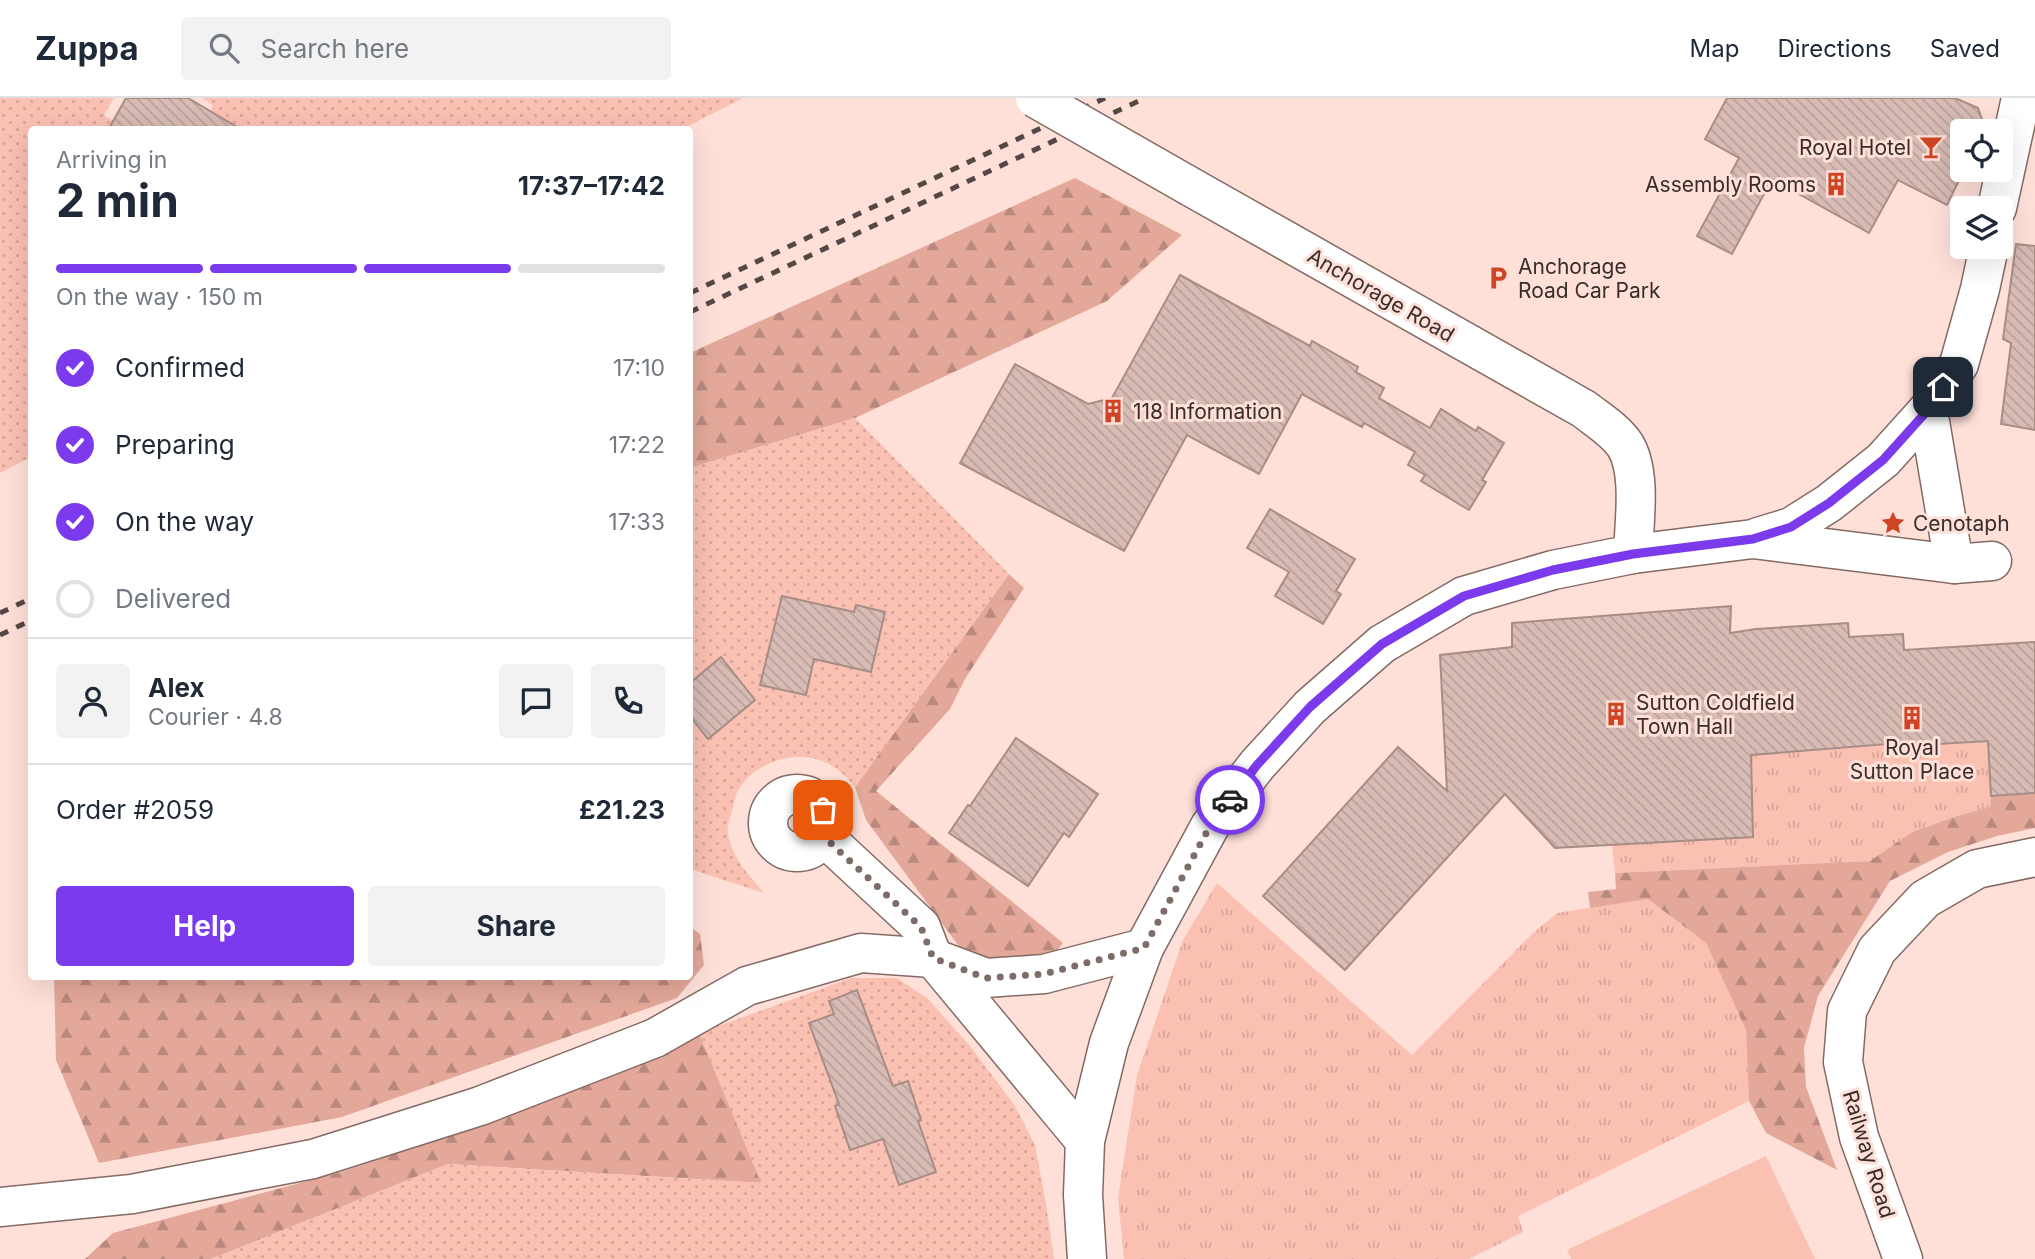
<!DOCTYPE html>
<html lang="en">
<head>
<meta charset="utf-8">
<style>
	:root { --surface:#fff; --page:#f2f2f3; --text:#1f2937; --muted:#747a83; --line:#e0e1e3; --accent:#7c3aed }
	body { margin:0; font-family:Inter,sans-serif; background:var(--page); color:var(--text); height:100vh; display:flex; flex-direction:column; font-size:26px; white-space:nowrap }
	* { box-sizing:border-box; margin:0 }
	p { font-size:23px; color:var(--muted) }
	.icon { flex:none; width:38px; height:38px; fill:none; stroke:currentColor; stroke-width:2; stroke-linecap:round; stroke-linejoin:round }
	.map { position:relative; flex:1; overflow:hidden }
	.details { position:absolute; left:28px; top:28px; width:665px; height:854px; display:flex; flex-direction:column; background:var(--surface); border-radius:7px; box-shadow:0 7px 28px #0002 }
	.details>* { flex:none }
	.tools { position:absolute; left:1950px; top:21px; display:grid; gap:14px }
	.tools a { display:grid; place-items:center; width:63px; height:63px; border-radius:7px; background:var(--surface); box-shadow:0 7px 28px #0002; font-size:35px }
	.pin { position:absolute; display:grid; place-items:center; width:60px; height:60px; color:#fff; margin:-30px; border-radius:14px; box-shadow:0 4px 10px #0006 }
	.courier { position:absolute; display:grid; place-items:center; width:70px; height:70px; margin:-35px; border:5px solid #7c3aed; border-radius:50%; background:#fff; color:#222; box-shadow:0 2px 9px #0007 }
	.headline em { font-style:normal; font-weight:700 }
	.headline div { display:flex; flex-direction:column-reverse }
	.headline { display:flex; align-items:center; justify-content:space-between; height:119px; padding:0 28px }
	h1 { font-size:46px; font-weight:700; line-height:52px }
	.bar { display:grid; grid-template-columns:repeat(4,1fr); gap:10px 7px; align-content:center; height:84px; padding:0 28px }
	.bar i { height:9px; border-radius:5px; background:var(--line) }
	.bar .current { background:var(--accent) }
	.bar p { grid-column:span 4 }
	.line { display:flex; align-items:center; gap:18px; padding:0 28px; border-top:2px solid var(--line) }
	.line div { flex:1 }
	.round { display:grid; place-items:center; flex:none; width:74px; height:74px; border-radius:7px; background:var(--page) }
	ol { padding:0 28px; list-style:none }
	li { display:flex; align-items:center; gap:21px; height:77px }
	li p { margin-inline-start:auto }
	li .icon { padding:7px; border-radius:50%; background:var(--accent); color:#fff; stroke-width:4 }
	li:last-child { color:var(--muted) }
	li i { width:38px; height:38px; border:4px solid var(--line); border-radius:50% }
	.cta { display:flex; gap:14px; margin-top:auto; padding:14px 28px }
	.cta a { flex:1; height:80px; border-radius:7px; background:var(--accent); color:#fff; font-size:28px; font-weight:700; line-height:80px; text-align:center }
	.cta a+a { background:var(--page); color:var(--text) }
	header { display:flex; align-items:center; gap:42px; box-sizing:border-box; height:98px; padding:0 35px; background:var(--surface); border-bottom:2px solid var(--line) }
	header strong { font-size:33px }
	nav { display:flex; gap:38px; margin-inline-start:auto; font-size:24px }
	.search { width:490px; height:63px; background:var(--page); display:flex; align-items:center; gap:18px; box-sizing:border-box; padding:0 24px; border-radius:7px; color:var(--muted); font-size:26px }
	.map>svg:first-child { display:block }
	.grass { fill:url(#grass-tufts) }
	.forest { fill:url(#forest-firs) }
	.garden { fill:url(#garden-dots) }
	.pitch { fill:#fac0b2 }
	.building { fill:url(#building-back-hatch); stroke:#a88d87; stroke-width:2 }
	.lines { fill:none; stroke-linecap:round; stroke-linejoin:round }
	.street-casing { stroke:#846a64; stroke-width:41 }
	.secondary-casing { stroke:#846a64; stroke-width:41 }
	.street { stroke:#fff; stroke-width:38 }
	.secondary { stroke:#fff; stroke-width:38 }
	.rail { stroke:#554744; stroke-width:5; stroke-dasharray:9 9; stroke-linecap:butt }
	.secondary-bridge-casing { stroke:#846a64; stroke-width:41; stroke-linecap:butt }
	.secondary-bridge { stroke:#fff; stroke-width:38 }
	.done { stroke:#7d6c68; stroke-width:7; stroke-dasharray:0 12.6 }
	.route { stroke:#7c3aed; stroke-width:9 }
	.labels { text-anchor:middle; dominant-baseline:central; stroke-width:6; stroke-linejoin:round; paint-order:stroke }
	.poi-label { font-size:21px; fill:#382d2b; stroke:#fee0d9; text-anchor:start }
	.street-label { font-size:21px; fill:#382d2b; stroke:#fee0d9 }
</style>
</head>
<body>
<header>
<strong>Zuppa</strong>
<div class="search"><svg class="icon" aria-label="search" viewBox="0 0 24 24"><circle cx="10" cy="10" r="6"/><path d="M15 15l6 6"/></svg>Search here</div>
<nav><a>Map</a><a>Directions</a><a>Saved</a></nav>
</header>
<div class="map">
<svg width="2035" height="1161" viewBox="0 0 2035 1161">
	<defs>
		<pattern id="grass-tufts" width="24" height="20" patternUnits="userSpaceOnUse" patternTransform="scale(1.75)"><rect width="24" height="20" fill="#fac0b2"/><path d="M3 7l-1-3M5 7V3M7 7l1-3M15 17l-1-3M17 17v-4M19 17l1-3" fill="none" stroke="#d7a599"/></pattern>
		<pattern id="forest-firs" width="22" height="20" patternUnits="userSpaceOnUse" patternTransform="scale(1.75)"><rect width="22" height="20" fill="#e3a89a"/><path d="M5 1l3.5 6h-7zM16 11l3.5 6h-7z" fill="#b9897e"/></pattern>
		<pattern id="garden-dots" width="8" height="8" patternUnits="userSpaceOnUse" patternTransform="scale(1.75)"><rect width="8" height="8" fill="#fac0b2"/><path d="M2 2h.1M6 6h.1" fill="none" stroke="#d7a599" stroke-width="1.8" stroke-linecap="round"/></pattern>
		<pattern id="building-back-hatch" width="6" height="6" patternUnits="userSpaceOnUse" patternTransform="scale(1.75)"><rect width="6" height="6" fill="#d7bbb4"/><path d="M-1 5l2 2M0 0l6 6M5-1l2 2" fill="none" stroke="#b9a19b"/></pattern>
	</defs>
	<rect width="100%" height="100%" fill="#fee0d9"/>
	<g class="grass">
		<path d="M1886 641 1888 651 1914 650V642L1988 643 1991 698 1990 709 1957 718 1912 734 1870 763 1615 775 1612 747 1752 739 1751 657 1842 650Z"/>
		<path d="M1217 785 1412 957 1533 835 1557 815 1648 801 1706 845 1746 932 1749 1003 1518 1118 1523 1134 1469 1161H1124L1118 1100 1137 977 1183 842Z"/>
	</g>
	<g class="forest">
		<path d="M1075 80 1182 137 1107 203 855 320 690 370V255Z"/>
		<path d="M1009 476 1024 490 965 581 950 611 876 693 1063 845 1052 859 969 862 866 722 855 689Z"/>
		<path d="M2035 695V730L1997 738 1948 754 1890 783 1818 898 1804 950 1806 989 1837 1072 1766 1035 1749 1003 1746 932 1706 845 1648 801 1590 810 1588 794 1616 791 1615 775 1870 763 1912 734 1957 718 1990 709 1991 698Z"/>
		<path d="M690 829 700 836 704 867 677 900 342 1019 99 1065 56 962 54 879 690 878Z"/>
		<path d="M699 935 762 1085 448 1066 211 1161H85L113 1135 341 1074 495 1023Z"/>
	</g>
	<g class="garden">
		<path d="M0 0H114L104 17 113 23 111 27 118 31 32 32 31 359 0 375Z"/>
		<path d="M202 0H743L682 31 200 32 213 7Z"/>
		<path d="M855 320 1009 476 855 689C848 681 841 673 831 667 803 651 764 660 743 685 737 691 735 701 733 709 731 717 726 728 728 736 732 760 749 777 764 795L690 771V370Z"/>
		<path d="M851 880H897L928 901 970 948 1015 1008 1035 1047 1046 1106 1054 1161H211L448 1066 761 1085 699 935Z"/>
	</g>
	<path class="pitch" d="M1766 1058 1815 1161H1571L1567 1152Z"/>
	<g class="building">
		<path d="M126 0H188L242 32H108Z"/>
		<path d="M1727 0H1955L1978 10 1984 27 1982 33H1962V72H1964L1947 107 1898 82 1869 135 1772 81 1732 156 1697 138 1739 60 1705 41Z"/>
		<path d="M2016 146 2035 148V332L2001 326 2011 245 2003 241Z"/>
		<path d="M1180 177 1310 248 1312 243 1358 269 1356 274 1384 290 1379 300 1430 330 1441 311 1476 333 1478 329 1504 345 1482 382 1486 384 1469 412 1421 383 1425 377 1408 367 1415 354 1364 325 1362 329 1302 296 1259 376 1187 337 1124 453 960 365 1015 266 1088 306 1112 300Z"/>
		<path d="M1270 411 1355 461 1336 493 1341 496 1323 526 1275 498 1289 474 1247 450Z"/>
		<path d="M782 498 854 514 856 507 885 514 871 574 814 561 806 597 760 587Z"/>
		<path d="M1731 508 1730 535 1756 531 1848 525 1849 539 1903 536 1904 552 2035 544V695L1991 698 1988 643 1887 649V646L1751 657 1753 739 1555 750 1505 696 1345 872 1263 798 1398 649 1447 693 1440 557 1512 549V525Z"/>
		<path d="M721 559 755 602 708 641 690 618V585Z"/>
		<path d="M1016 640 1098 696 1069 739 1064 735 1028 788 949 735 968 707 970 708Z"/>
		<path d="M857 892 893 988 908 983 921 1022 918 1023 936 1074 899 1087 883 1041 850 1052 835 1008 839 1006 809 925 834 916 829 903Z"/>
	</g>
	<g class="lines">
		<g class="street-casing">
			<g id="street">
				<path d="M1997 110 2021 0"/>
				<path d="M1758 439 1791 429 1829 405 1883 362 1928 312 1959 266 1980 191 1989 149"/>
				<path d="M1633 456 1753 441 1954 466 1928 312"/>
				<path d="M1954 466 1992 463"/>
				<circle cx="797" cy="725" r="29"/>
				<path d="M823 738 921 829 933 860 1085 1043"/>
				<path d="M0 1109 132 1096 313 1061 480 1008 655 940 747 888 861 855 933 860 986 880 1044 876 1144 850"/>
				<path d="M1903 1161 1859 1039 1843 964 1847 913 1877 852 1925 801 1977 771 2035 759"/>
			</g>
		</g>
		<g class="secondary-casing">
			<path id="secondary" d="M1087 1161 1083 1097 1085 1043 1109 945 1144 850 1210 728 1257 667 1310 609 1382 546 1464 498 1553 472 1633 456C1634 425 1642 374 1625 347 1615 332 1598 322 1584 311L1191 89"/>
		</g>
		<use href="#street" class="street"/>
		<use href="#secondary" class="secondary"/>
		<g class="rail">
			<path d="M690 195 1105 0"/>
			<path d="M690 214 1145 0"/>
			<path d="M0 515 32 500"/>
			<path d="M0 537 32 522"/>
		</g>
		<g class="secondary-bridge-casing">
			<path id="secondary-bridge" d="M1035 0 1191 89"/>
		</g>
		<use href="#secondary-bridge" class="secondary-bridge"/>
	</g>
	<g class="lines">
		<path class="done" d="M823 712 826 726 823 738 921 829 933 860 986 880 1044 876 1144 850 1210 728 1230 702"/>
		<path class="route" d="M1230 702 1257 667 1310 609 1382 546 1464 498 1553 472 1633 456 1753 441 1791 429 1829 405 1883 362 1928 312 1943 289"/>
	</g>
	<defs>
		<g id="bar-bare" transform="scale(1.89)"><path d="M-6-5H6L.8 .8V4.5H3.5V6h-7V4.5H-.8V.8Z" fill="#ce4425" stroke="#fee0d9" stroke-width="2.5" paint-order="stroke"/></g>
		<g id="building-bare" transform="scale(1.89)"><path d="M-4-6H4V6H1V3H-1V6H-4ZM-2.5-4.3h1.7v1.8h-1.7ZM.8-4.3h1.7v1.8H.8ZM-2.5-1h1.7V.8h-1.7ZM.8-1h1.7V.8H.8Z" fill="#ce4425" stroke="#fee0d9" stroke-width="2.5" paint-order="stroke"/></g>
		<g id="parking-bare" transform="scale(1.89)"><path d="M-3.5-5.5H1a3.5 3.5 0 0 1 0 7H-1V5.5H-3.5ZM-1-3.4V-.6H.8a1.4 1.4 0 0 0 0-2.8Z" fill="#ce4425" stroke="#fee0d9" stroke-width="2.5" paint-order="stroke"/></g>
		<g id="sight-bare" transform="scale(1.89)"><path d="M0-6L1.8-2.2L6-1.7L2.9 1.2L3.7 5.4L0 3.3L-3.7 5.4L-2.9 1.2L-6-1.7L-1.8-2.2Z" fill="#ce4425" stroke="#fee0d9" stroke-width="2.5" paint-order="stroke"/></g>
	</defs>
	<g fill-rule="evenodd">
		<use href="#bar-bare" x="1931" y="49"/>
		<use href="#building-bare" x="1836" y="86"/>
		<use href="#parking-bare" x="1498" y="180"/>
		<use href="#building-bare" x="1113" y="313"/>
		<use href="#sight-bare" x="1893" y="425"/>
		<use href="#building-bare" x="1616" y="616"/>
		<use href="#building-bare" x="1912" y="620"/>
	</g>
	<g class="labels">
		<g class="poi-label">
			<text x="1911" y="49" text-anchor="end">Royal Hotel</text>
			<text x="1816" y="86" text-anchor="end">Assembly Rooms</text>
			<text x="1518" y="168">Anchorage<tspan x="1518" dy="24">Road Car Park</tspan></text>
			<text x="1133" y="313">118 Information</text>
			<text x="1913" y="425">Cenotaph</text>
			<text x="1636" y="604">Sutton Coldfield<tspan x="1636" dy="24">Town Hall</tspan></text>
			<text x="1912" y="649" text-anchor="middle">Royal<tspan x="1912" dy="24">Sutton Place</tspan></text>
		</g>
		<g class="street-label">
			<text transform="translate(1381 197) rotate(30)">Anchorage Road</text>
			<text transform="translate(1869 1056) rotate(73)">Railway Road</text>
		</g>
	</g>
</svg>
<div class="tools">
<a><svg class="icon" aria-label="locate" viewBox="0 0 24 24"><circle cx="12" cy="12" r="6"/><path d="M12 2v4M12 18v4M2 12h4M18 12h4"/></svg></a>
<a><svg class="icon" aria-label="layers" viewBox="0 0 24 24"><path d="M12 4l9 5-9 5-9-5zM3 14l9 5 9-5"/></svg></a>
</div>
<div class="pin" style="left:823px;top:712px;background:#ea580c"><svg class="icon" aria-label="bag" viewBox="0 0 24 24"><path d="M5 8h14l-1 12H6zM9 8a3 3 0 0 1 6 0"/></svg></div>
<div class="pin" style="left:1943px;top:289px;background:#1f2937"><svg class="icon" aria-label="home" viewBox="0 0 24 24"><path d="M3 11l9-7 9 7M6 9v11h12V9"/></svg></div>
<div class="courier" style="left:1230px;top:702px"><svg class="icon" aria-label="car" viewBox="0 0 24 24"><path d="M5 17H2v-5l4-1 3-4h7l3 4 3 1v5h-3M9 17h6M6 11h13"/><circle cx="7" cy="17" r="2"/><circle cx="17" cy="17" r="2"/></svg></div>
<section class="details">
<div class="headline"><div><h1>2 min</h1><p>Arriving in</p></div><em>17:37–17:42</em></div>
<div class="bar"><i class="current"></i><i class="current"></i><i class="current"></i><i></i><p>On the way · 150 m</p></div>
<ol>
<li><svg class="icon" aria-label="check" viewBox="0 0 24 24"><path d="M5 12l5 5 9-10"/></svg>Confirmed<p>17:10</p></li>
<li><svg class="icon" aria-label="check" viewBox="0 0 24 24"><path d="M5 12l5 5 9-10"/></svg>Preparing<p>17:22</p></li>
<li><svg class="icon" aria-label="check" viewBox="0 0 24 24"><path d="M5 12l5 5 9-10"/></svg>On the way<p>17:33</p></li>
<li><i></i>Delivered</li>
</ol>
<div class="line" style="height:126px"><a class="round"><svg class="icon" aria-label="person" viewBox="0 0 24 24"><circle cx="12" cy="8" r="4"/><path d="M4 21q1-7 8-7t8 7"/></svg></a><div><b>Alex</b><p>Courier · 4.8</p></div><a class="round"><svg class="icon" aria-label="chat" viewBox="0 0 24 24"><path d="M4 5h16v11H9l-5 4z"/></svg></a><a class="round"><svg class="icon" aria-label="phone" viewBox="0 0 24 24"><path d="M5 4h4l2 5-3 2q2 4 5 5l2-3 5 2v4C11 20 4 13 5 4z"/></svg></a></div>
<div class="line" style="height:91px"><div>Order #2059</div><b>£21.23</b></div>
<div class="cta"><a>Help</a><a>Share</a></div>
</section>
</div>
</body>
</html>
